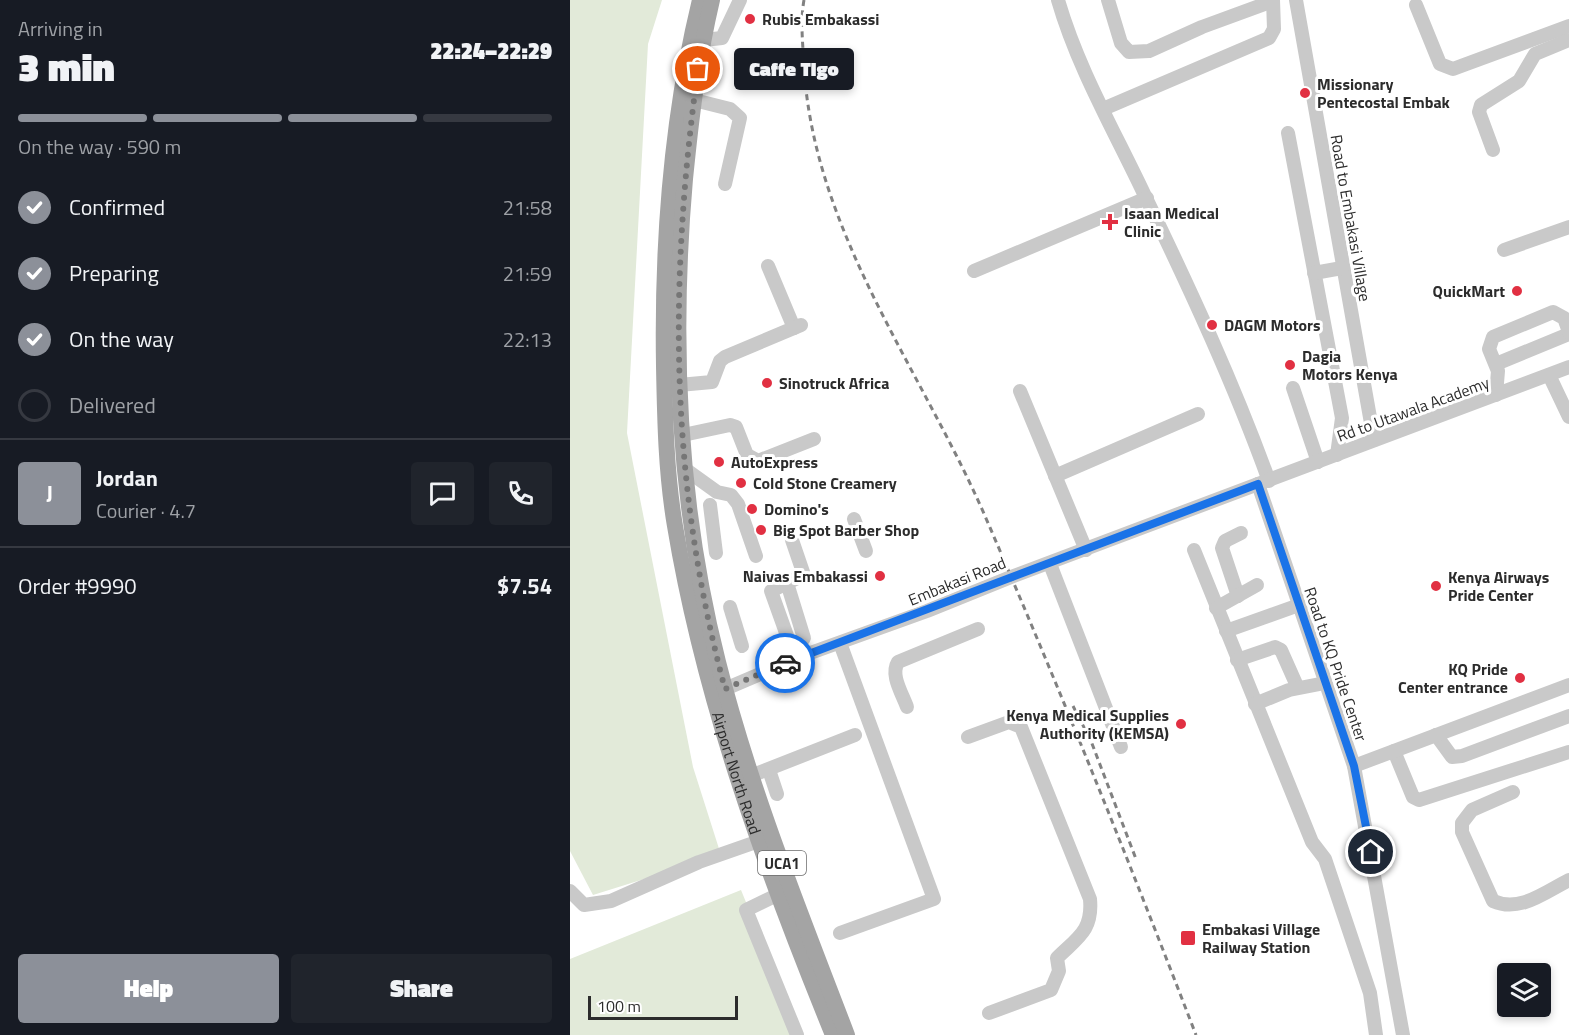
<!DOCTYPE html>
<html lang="en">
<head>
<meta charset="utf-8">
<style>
	:root { --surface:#171b24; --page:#20242c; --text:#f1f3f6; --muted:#9ea1a6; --line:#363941; --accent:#8c9099 }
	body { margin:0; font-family:"Titillium Web",sans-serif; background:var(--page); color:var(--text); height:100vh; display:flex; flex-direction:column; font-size:22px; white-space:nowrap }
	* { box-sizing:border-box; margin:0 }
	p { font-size:20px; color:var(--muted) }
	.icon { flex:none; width:33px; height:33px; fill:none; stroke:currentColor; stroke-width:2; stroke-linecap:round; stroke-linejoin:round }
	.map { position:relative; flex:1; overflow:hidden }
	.sheet { display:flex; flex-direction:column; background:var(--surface); width:570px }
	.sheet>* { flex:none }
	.buttons { position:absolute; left:927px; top:963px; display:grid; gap:12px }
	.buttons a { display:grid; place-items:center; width:54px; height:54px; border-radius:6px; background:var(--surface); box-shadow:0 3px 9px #0003; font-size:30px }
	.scale { position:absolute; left:18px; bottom:15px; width:150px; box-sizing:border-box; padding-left:6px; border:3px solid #2c2c2c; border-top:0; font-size:16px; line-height:21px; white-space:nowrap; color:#2c2c2c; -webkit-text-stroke:4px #fff; paint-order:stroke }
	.pin { position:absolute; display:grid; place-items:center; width:51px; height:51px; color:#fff; margin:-26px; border:3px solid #fff; border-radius:50%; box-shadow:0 2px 6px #0007 }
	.courier { position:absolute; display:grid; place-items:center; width:60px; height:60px; margin:-30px; border:4px solid #1a73e8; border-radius:50%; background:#fff; color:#222; box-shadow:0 2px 8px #0007 }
	.bubble { position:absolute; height:42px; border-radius:6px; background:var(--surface); box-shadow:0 3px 9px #0003; font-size:20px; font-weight:800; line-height:42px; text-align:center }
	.summary em { font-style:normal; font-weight:800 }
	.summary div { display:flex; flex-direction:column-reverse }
	.summary { display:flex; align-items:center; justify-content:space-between; height:102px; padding:0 18px }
	h1 { font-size:39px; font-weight:800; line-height:45px }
	.bar { display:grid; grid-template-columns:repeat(4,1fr); gap:9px 6px; align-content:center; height:72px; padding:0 18px }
	.bar i { height:8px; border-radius:4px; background:var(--line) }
	.bar .selected { background:var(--accent) }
	.bar p { grid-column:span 4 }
	.line { display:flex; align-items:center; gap:15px; padding:0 18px; border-top:2px solid var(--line) }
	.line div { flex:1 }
	.round { display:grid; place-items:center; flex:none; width:63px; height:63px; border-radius:6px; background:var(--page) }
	ol { padding:0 18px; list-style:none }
	li { display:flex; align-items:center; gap:18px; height:66px }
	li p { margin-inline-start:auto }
	li .icon { padding:6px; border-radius:50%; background:var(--accent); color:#fff; stroke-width:4 }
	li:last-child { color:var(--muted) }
	li i { width:33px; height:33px; border:3px solid var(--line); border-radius:50% }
	.primary-button { display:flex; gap:12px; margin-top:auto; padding:12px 18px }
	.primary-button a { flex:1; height:69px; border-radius:6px; background:var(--accent); color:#fff; font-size:24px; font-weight:800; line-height:69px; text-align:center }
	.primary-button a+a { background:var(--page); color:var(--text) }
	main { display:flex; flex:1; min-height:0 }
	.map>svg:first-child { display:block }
	.green { fill:#e2ead9 }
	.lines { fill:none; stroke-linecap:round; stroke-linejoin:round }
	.minor { stroke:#c9c9c9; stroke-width:14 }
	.major { stroke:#a4a4a4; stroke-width:16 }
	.rail { stroke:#818181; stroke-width:3; stroke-dasharray:6 4.5; stroke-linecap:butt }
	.done { stroke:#767676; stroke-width:6; stroke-dasharray:0 10.8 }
	.route { stroke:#1a73e8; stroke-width:8 }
	.poi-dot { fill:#e13042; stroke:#fff; stroke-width:2 }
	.labels { text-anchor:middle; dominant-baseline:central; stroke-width:6; stroke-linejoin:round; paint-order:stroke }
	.shield { fill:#fff; stroke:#6b6b6b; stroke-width:1.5 }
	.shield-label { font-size:15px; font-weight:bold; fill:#2c2c2c }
	.poi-label { font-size:16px; font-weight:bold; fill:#2c2c2c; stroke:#fff; text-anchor:start }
	.street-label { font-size:16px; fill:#2c2c2c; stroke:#fff }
</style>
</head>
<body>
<main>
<section class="sheet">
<div class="summary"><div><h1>3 min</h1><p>Arriving in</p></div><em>22:24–22:29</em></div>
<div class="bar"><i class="selected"></i><i class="selected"></i><i class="selected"></i><i></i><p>On the way · 590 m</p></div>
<ol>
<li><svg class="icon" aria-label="check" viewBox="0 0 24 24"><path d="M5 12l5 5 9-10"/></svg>Confirmed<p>21:58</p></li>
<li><svg class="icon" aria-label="check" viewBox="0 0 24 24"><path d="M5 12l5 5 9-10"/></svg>Preparing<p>21:59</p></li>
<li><svg class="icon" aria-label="check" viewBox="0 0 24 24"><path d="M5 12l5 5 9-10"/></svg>On the way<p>22:13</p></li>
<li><i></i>Delivered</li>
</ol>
<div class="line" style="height:108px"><b class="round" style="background:var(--accent);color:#fff">J</b><div><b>Jordan</b><p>Courier · 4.7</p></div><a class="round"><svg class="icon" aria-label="chat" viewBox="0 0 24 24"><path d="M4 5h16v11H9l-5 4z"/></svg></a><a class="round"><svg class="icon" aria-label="phone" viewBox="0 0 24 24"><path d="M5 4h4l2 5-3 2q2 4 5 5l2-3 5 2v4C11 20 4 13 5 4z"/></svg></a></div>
<div class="line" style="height:78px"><div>Order #9990</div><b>$7.54</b></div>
<div class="primary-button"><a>Help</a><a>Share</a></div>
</section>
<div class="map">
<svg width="999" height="1035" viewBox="0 0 999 1035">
	<rect width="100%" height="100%" fill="#fff"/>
	<g class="green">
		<path d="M0 0H92L78 44 57 433 123 767 151 855 23 895 0 851Z"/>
		<path d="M171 890 230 1035H0V959Z"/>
	</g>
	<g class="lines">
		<g class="minor">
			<path d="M488 0C508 69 545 132 575 196 620 289 664 384 699 481"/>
			<path d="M538 0 551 43 559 52 579 51 632 27 703 1"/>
			<path d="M726 0 804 440"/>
			<path d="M846 5 870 64 883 69 891 66 999 26"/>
			<path d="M134 40 152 38 170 0"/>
			<path d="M124 100 160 109 170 118 155 184"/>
			<path d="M533 109 699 38 704 29 703 0"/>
			<path d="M718 133 772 418 767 455"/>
			<path d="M923 150 909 112 911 105 949 81 965 54 999 40"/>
			<path d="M934 250 999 227"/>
			<path d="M198 266 224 328"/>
			<path d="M404 271 577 198"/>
			<path d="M744 273 772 268"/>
			<path d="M926 364 999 334"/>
			<path d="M979 375 999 417"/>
			<path d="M109 385 142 382 150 361 155 357 231 325"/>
			<path d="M723 388 748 462"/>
			<path d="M450 391 516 550"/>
			<path d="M926 395 928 371 919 349 923 337 983 312 994 318 999 332"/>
			<path d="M113 435 160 425 166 427 177 455 188 461 244 439"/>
			<path d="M115 469 147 492 161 495 168 504 186 556"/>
			<path d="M485 476 628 414"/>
			<path d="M688 484 784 766 833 1035"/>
			<path d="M140 505 146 553"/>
			<path d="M284 519 296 551"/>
			<path d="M624 550 742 842 755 859 800 993 806 1035"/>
			<path d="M480 564 551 747"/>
			<path d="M217 583 234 575 222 540"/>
			<path d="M668 596 652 548 655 541 671 533"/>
			<path d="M160 607 172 646"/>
			<path d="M646 608 687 585"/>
			<path d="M656 631 729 605"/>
			<path d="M228 646 234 638 217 583 201 591 220 644 228 646 232 656"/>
			<path d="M667 660 705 647 711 650 727 686"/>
			<path d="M155 689 232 656 357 611 441 577 999 367"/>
			<path d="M685 704 719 690 755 683"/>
			<path d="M337 707C332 693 320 675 328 662L408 629"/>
			<path d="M866 735 882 757 892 756 999 716"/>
			<path d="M398 737 439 722 451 727 520 899C523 931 507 938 487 958L489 971 481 990 419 1013"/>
			<path d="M824 751 843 797 849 800 999 752"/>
			<path d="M784 766 999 685"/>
			<path d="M199 770 207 794"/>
			<path d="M183 775 285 735"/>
			<path d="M943 792 902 810 892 823V832L923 901C950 913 975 892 999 880"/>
			<path d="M0 891 14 905 41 901 129 862 189 841"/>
			<path d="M209 894 176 910 227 1035"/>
			<path d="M270 933 364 899 270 643"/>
		</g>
		<g class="major">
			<path id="s1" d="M130 0C101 119 92 244 94 366 95 419 96 473 105 526 134 701 196 871 263 1035"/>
			<path d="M142 0C128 59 121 119 115 179 101 340 108 505 148 662 180 789 230 912 277 1035"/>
		</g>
		<g class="rail">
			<path d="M234 0C230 22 233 44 234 67 244 232 351 369 415 516 489 687 559 861 626 1035"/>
			<path d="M503 706 521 741 566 859"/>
		</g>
	</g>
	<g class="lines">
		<path class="done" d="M128 69C99 281 99 480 155 689L215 663"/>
		<path class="route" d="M215 663 688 484 784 766 801 852"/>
	</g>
	<g class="poi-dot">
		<circle cx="180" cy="19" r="6"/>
		<circle cx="735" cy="93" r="6"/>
		<path d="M537 213h6v6h6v6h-6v6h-6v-6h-6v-6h6z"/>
		<circle cx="947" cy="291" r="6"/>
		<circle cx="642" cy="325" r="6"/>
		<circle cx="720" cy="365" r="6"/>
		<circle cx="197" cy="383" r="6"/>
		<circle cx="149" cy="462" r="6"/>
		<circle cx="171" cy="483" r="6"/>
		<circle cx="182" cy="509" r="6"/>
		<circle cx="191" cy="530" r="6"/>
		<circle cx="310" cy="576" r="6"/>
		<circle cx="866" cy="586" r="6"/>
		<circle cx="950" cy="678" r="6"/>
		<circle cx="611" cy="724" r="6"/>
		<rect x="610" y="930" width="16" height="16" rx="3"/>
	</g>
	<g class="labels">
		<rect class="shield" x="188" y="851" width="48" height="24" rx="4.5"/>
		<g class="shield-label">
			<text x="212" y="863">UCA1</text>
		</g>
		<g class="poi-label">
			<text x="192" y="19">Rubis Embakassi</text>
			<text x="747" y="84">Missionary<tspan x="747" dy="18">Pentecostal Embak</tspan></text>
			<text x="554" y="213">Isaan Medical<tspan x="554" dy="18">Clinic</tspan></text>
			<text x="935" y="291" text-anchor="end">QuickMart</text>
			<text x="654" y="325">DAGM Motors</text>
			<text x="732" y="356">Dagia<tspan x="732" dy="18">Motors Kenya</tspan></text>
			<text x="209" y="383">Sinotruck Africa</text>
			<text x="161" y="462">AutoExpress</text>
			<text x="183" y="483">Cold Stone Creamery</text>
			<text x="194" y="509">Domino's</text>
			<text x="203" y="530">Big Spot Barber Shop</text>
			<text x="298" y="576" text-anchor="end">Naivas Embakassi</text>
			<text x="878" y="577">Kenya Airways<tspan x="878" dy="18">Pride Center</tspan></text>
			<text x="938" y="669" text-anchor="end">KQ Pride<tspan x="938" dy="18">Center entrance</tspan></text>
			<text x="599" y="715" text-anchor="end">Kenya Medical Supplies<tspan x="599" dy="18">Authority (KEMSA)</tspan></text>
			<text x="632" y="929">Embakasi Village<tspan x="632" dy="18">Railway Station</tspan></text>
		</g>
		<g class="street-label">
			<text transform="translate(781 218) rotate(80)">Road to Embakasi Village</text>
			<text transform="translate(843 409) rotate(-20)">Rd to Utawala Academy</text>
			<text transform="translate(387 581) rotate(-22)">Embakasi Road</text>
			<text transform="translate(766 664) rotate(71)">Road to KQ Pride Center</text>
			<text stroke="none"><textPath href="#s1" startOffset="784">Airport North Road</textPath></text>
		</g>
	</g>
</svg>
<div class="buttons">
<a><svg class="icon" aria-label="layers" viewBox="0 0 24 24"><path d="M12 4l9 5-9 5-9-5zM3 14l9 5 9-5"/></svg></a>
</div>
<div class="scale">100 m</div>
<div class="pin" style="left:128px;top:69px;background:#ea580c"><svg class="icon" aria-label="bag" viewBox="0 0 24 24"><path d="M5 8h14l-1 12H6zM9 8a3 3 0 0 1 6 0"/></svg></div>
<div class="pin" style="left:801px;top:852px;background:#1f2937"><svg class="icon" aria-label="home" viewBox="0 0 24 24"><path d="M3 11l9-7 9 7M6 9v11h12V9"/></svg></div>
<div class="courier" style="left:215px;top:663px"><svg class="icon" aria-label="car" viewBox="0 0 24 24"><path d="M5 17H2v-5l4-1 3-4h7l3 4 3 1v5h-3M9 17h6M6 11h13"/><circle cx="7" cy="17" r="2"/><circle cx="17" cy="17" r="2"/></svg></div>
<div class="bubble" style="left:164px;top:48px;width:120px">Caffe Tigo</div>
</div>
</main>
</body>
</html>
